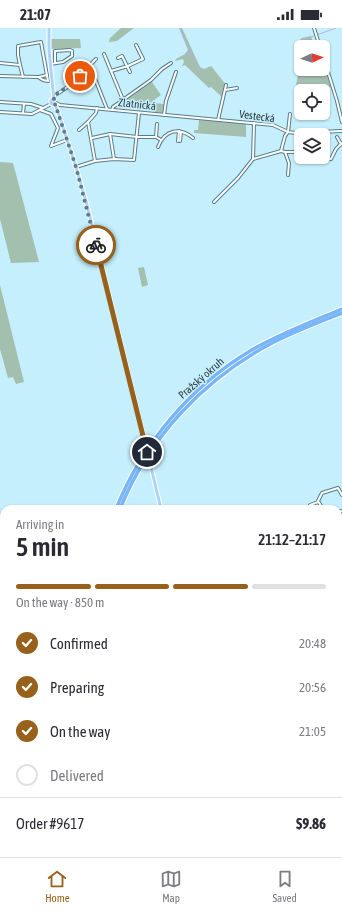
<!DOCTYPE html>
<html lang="en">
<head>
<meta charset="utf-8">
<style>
	:root { --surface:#fff; --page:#f2f2f3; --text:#2b2b33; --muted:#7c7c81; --line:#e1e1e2; --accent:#98611b }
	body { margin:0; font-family:"Asap Condensed",sans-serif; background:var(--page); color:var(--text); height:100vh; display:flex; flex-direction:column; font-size:15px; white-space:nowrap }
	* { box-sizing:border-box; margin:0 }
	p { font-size:13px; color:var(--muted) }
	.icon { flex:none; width:22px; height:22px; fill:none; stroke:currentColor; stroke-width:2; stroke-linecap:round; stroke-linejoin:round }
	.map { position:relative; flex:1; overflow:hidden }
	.side { position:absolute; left:0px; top:477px; width:342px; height:352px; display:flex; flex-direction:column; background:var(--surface); border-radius:12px 12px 0 0; box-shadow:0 1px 3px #0004 }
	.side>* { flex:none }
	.needle { width:26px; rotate:86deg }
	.fabs { position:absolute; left:294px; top:12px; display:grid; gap:8px }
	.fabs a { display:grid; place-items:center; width:36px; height:36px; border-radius:6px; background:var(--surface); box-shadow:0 1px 3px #0004; font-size:20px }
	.pin { position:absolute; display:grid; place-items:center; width:34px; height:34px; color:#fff; margin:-17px; border:2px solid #fff; border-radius:50%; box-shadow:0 1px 4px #0007 }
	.courier { position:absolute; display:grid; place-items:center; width:40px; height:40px; margin:-20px; border:3px solid #98611b; border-radius:50%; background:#fff; color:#222; box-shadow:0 1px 5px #0007 }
	.head em { font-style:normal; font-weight:600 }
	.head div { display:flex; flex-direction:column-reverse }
	.head { display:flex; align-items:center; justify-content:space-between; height:68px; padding:0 16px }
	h1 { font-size:26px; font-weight:600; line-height:30px }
	.bar { display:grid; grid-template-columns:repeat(4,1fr); gap:6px 4px; align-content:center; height:48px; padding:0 16px }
	.bar i { height:5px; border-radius:3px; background:var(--line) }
	.bar .on { background:var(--accent) }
	.bar p { grid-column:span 4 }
	.line { display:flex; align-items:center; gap:10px; padding:0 16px; border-top:1px solid var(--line) }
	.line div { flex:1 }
	ol { padding:0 16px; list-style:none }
	li { display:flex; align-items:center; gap:12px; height:44px }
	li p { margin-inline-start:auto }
	li .icon { padding:4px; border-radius:50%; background:var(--accent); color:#fff; stroke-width:4 }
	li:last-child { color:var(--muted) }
	li i { width:22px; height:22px; border:2px solid var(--line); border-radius:50% }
	.status { display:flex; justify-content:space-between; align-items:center; height:28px; padding:0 20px; background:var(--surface); direction:ltr }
	.status svg { height:11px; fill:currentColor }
	.tabs { display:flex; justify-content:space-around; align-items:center; height:56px; border-top:1px solid var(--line); background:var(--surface); font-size:11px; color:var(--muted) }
	.tabs a { display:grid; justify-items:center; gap:2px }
	.tabs .on { color:var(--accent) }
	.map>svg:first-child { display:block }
	.green { fill:#a3bfae }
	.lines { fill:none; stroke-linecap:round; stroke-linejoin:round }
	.stream { stroke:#b1b3df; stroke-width:1 }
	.minor-casing { stroke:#567c89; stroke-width:4 }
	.major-casing { stroke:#fff; stroke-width:5 }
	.highway-casing { stroke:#fff; stroke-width:5.5 }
	.minor { stroke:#fff; stroke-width:2 }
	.major { stroke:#aed3fb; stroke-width:3 }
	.highway { stroke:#78b5f9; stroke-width:3.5 }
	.major-bridge-casing { stroke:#fff; stroke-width:5; stroke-linecap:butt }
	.major-bridge { stroke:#aed3fb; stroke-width:3 }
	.done { stroke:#627b83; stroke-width:4; stroke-dasharray:0 7.2 }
	.route { stroke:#98611b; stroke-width:5 }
	.labels { text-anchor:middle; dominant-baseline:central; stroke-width:3; stroke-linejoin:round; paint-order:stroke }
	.street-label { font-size:11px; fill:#2c3c42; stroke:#c5effd }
</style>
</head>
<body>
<div class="status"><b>21:07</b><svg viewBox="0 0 49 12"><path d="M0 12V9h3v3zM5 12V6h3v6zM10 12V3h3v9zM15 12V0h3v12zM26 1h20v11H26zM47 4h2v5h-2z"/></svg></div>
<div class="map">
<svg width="342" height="829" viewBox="0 0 342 829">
	<rect width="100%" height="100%" fill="#c5effd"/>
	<g class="green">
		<path d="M121 0H134L117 13 109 14 110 10Z"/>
		<path d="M179 0H182L200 39 204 41 211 38 212 39 226 57 222 69 211 59 209 60 185 37 182 38 184 34 183 31 175 33 176 31 185 26 188 22Z"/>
		<path d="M311 8 314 18H317V19H301V41H323V37L331 59 322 61V63H301V67L294 68C295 61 297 53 298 46 300 33 290 21 302 10Z"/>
		<path d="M50 11H80L81 20 50 21Z"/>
		<path d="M152 54 161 67 139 83 132 73 126 76 124 74Z"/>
		<path d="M153 75 164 76 163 85 153 84Z"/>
		<path d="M199 92 246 95V109L194 105V102H198Z"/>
		<path d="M0 134 13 135 39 234 11 235 0 191Z"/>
		<path d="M144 239 148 257 142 259 138 240Z"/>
		<path d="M0 257 24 354 16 356 13 349 8 350 0 321Z"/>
		<path d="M338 655 342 658V682L338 683Z"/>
		<path d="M342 684V704L338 705V685Z"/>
		<path d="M342 706V726H338V707Z"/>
		<path d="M338 791H342V811L338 803Z"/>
	</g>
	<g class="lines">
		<g class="stream">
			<path d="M180 0 193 32 201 44"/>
			<path d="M185 30 189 24"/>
			<path d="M301 40 297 19 300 13 336 0"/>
			<path d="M301 41 303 63"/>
			<path d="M303 85 304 87"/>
			<path d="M338 608 342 609"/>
			<path d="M0 797 4 799"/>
			<path d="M98 825 106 829"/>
			<path d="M58 829 60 825"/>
		</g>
		<g class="minor-casing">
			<g id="minor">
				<path d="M314 0 320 19"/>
				<path d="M104 26 123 72"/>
				<path d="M323 28 337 73 342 94"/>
				<path d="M118 30 122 28 130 44"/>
				<path d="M0 35 20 37 23 49"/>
				<path d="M50 36 63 34 72 28V23L70 22 55 23V35"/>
				<path d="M20 37 18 27V18L41 14 48 53"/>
				<path d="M90 38 107 81"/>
				<path d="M111 43 128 38 143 31 136 17"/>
				<path d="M0 48 38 49 43 52 48 53"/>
				<path d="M39 49 47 47"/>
				<path d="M225 62 237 60"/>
				<path d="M55 67C71 59 83 44 96 31"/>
				<path d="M0 74 31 76 43 80"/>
				<path d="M56 75 60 77 273 97 288 104 296 105 342 103"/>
				<path d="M40 82 51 86 58 100 51 118 67 112"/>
				<path d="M112 82 113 79 151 52 162 41 171 35"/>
				<path d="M0 84 32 86 51 76"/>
				<path d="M23 85 24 76"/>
				<path d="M164 87 166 73 176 44"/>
				<path d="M218 92 226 57"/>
				<path d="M157 96 156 109 161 112"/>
				<path d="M79 102 88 94"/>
				<path d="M110 106 114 131"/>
				<path d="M337 109 341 116"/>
				<path d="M92 110 110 106 137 109H156"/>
				<path d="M178 113 179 103"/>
				<path d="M180 113 181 104"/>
				<path d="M158 119C165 101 180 99 193 110"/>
				<path d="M281 123 285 108 288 104 290 86"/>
				<path d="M281 123 285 124 289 135 288 147"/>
				<path d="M285 124H301"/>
				<path d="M317 129 321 132 331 131 336 121 342 115"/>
				<path d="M253 131 254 95"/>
				<path d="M95 133 88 94 96 85 97 80"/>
				<path d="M76 139 95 133 114 131 134 132 139 85"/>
				<path d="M214 174 238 150 253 131 281 123"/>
				<path d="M310 477 318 474"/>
				<path d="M323 481 318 473 322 465 338 460 342 467"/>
				<path d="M338 484 342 483"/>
				<path d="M338 506 342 505"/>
				<path d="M338 529H342"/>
				<path d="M338 552 339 549 342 548"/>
				<path d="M338 563H342"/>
				<path d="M338 624 342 620"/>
				<path d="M338 637 342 634"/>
				<path d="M338 654 342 657"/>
				<path d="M338 684 342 683"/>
				<path d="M338 706 342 705"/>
				<path d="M338 727H342"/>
				<path d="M338 736 339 750"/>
				<path d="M338 791 342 790"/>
				<path d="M338 808 342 816"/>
				<path d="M338 822 342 820"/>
				<path d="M331 825 332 829"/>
				<path d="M309 826 313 825"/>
			</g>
		</g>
		<g class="major-casing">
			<g id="major">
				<path d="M49 0V22L54 72"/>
				<path d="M54 72H51V75L52 76H55L59 87 76 139 87 177 145 414"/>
				<path d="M150 435 161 481"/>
				<path d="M338 600 342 592"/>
				<path d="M0 755 4 756"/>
				<path d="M82 825 84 829"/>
				<path d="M200 825V829"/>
				<path d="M327 825 329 829"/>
				<path d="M167 829 170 825"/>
			</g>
		</g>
		<g class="highway-casing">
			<g id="highway">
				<path d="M116 481C142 416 190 359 250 323 279 306 311 294 342 281"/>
				<path d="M120 481C149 409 204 351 272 315 295 303 319 294 342 285"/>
				<path d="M149 825 150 829"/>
				<path d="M152 825 153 829"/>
			</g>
		</g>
		<use href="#minor" class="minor"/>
		<use href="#major" class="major"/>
		<use href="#highway" class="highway"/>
		<g class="major-bridge-casing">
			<path id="major-bridge" d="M145 414 150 435"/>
		</g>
		<use href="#major-bridge" class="major-bridge"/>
	</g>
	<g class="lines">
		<path class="done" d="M80 48 60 64 54 67V72L56 73 55 76 76 139 96 217"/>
		<path class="route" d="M96 217 147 424"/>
	</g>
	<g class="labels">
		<g class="street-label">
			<text transform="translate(137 76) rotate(6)">Zlatnická</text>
			<text transform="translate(257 88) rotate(8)">Vestecká</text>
			<text transform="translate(201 350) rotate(-41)">Pražský okruh</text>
		</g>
	</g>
</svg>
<div class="fabs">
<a><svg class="needle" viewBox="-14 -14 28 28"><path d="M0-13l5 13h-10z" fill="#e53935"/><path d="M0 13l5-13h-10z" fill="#7c7c81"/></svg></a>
<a><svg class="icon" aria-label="locate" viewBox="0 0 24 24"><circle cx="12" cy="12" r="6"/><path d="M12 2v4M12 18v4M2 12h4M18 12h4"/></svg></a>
<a><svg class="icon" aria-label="layers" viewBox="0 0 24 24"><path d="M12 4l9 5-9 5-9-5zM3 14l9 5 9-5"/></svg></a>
</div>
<div class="pin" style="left:80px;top:48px;background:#ea580c"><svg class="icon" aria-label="bag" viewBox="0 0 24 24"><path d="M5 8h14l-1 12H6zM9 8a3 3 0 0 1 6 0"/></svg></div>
<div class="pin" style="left:147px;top:424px;background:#1f2937"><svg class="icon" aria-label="home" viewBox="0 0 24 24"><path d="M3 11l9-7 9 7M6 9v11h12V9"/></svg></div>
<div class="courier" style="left:96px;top:217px"><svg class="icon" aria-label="bike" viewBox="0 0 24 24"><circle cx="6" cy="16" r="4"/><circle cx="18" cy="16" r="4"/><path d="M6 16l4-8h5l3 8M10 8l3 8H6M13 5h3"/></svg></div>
<section class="side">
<div class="head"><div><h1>5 min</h1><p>Arriving in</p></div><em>21:12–21:17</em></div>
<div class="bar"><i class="on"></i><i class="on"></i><i class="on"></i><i></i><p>On the way · 850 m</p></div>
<ol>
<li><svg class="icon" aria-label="check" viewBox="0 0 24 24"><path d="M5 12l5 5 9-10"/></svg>Confirmed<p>20:48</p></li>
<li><svg class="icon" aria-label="check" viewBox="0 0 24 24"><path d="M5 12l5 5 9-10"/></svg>Preparing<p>20:56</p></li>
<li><svg class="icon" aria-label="check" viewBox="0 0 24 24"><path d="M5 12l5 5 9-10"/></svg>On the way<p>21:05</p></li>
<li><i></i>Delivered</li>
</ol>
<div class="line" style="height:52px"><div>Order #9617</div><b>$9.86</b></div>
</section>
</div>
<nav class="tabs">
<a class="on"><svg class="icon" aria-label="home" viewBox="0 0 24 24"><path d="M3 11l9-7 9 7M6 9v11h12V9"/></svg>Home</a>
<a><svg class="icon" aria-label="map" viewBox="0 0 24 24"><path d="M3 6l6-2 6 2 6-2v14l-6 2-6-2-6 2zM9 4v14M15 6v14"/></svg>Map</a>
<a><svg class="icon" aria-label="saved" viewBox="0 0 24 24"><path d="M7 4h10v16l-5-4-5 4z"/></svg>Saved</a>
</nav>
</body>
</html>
